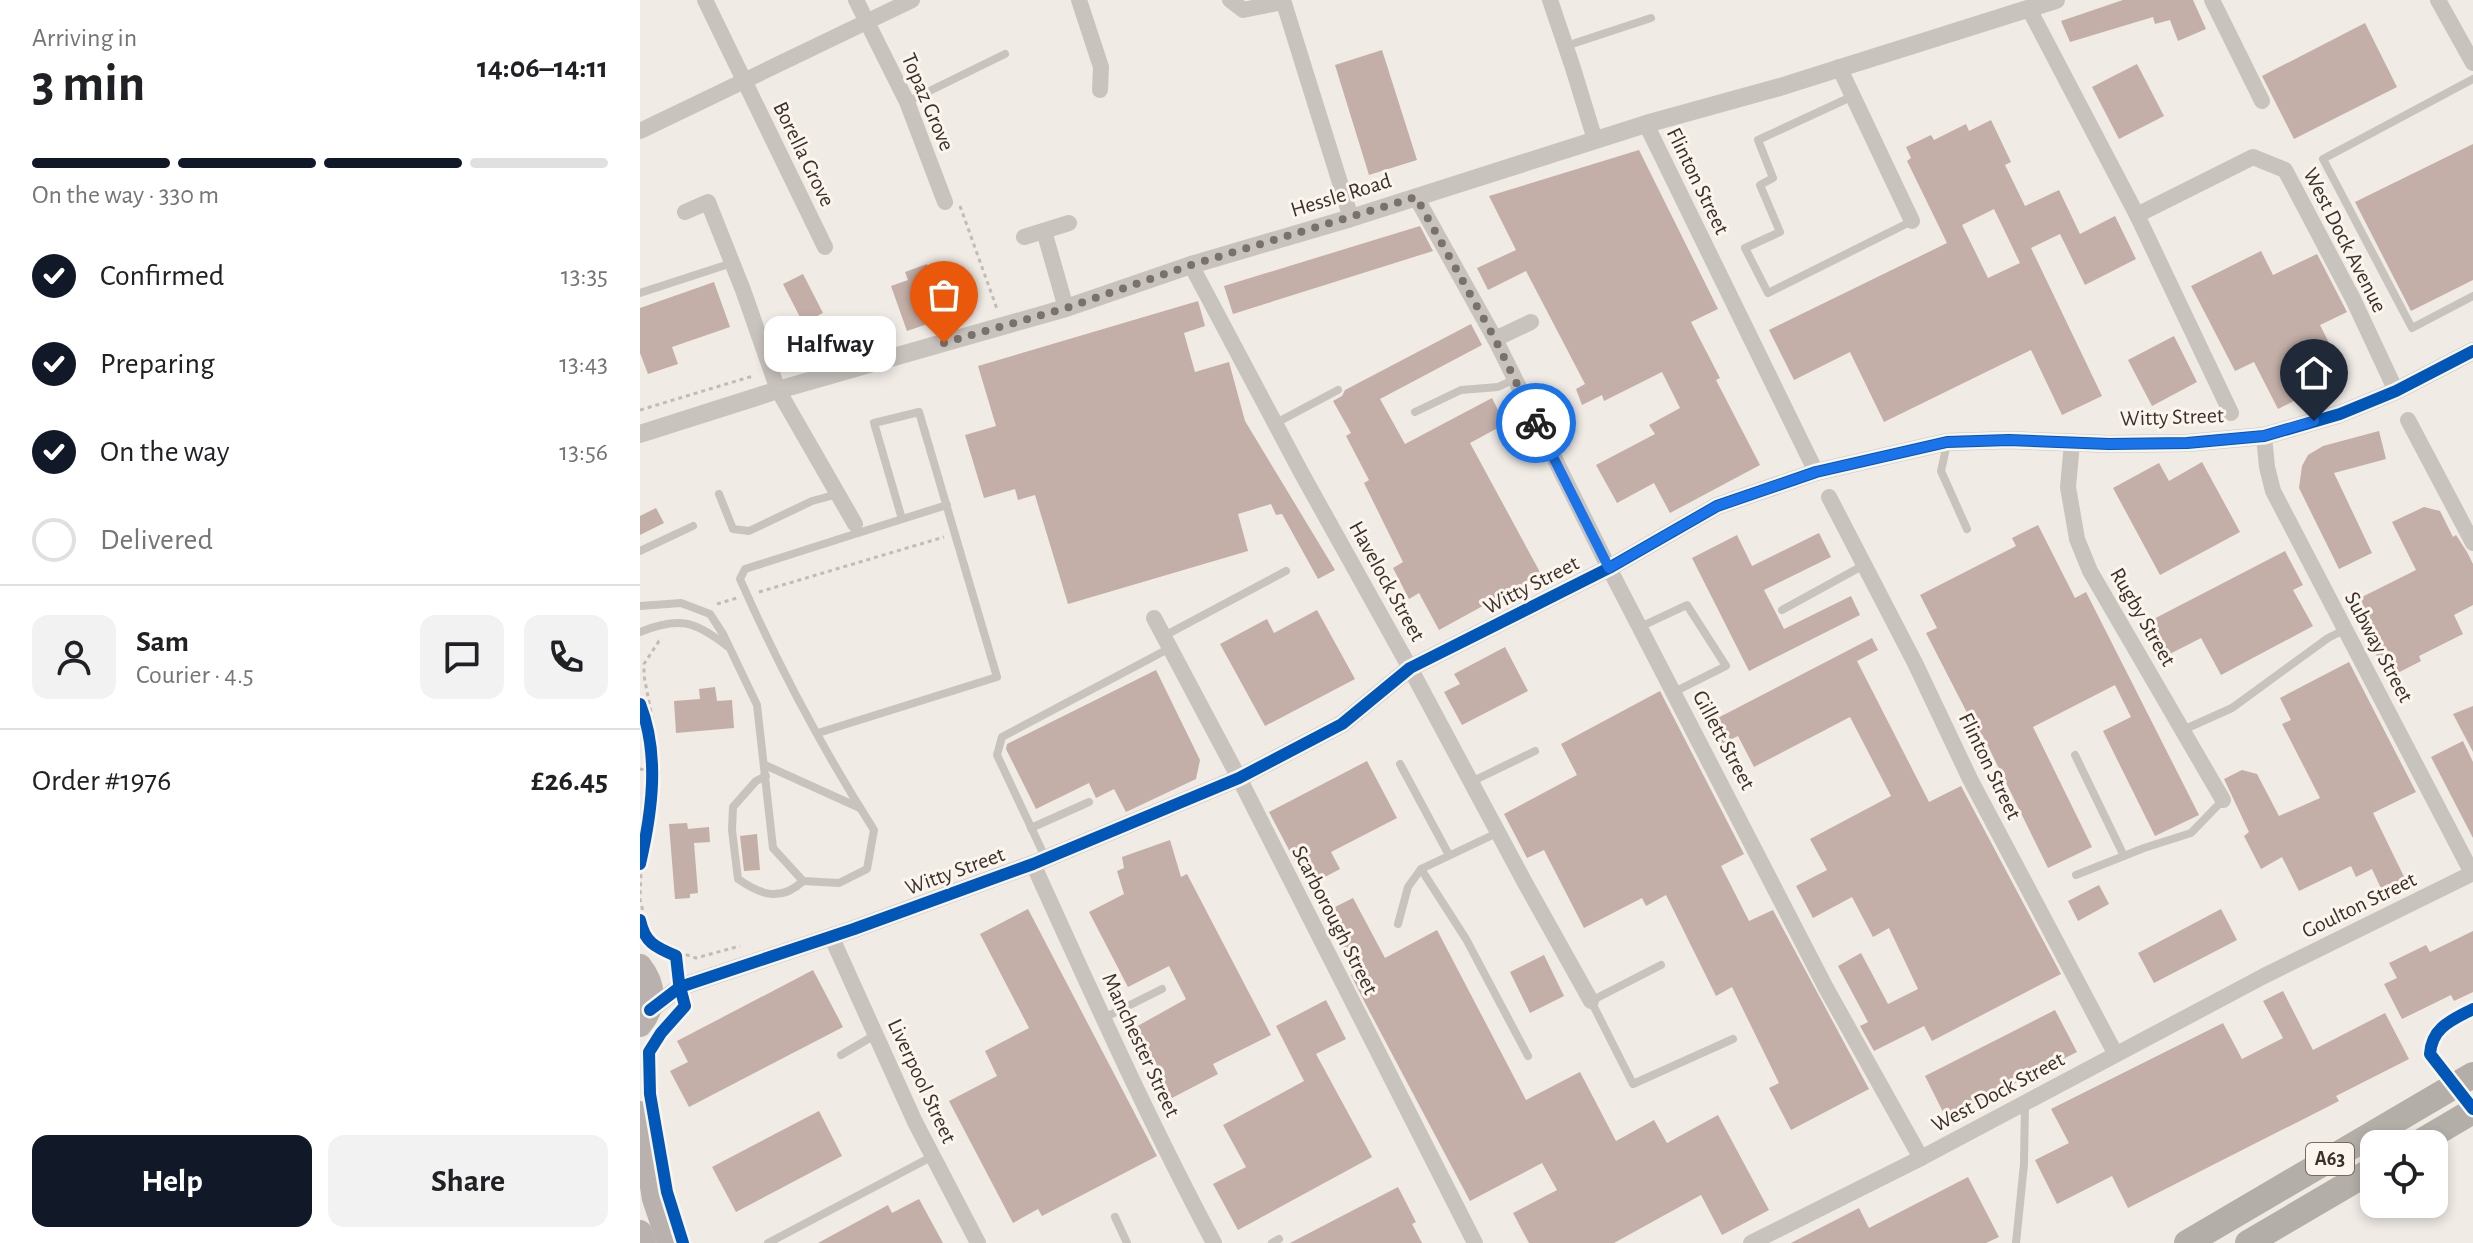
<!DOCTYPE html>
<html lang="en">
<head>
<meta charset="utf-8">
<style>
	:root { --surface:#fff; --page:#f2f2f2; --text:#202124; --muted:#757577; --line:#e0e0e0; --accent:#111827 }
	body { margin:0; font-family:"Alegreya Sans",sans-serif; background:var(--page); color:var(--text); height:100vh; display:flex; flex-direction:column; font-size:30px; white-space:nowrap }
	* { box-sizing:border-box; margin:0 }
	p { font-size:26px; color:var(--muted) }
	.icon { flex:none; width:44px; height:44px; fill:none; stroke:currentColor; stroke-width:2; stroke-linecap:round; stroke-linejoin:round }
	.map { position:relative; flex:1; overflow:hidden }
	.sheet { display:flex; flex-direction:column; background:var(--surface); width:640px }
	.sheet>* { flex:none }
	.fabs { position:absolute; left:1720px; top:1130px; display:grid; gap:16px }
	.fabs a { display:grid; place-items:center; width:88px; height:88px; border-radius:16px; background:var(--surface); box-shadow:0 4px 12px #0003; font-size:40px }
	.pin { position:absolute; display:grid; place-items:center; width:68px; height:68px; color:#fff; margin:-82px -34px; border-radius:50% 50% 50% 0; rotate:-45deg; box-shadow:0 0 8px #0007 }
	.pin .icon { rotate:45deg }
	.courier { position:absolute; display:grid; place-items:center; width:80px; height:80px; margin:-40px; border:6px solid #1a73e8; border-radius:50%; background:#fff; color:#222; box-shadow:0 2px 10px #0007 }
	.bubble { position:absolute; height:56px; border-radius:16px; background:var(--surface); box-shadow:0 4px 12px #0003; font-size:26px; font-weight:600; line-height:56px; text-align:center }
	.summary em { font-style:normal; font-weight:600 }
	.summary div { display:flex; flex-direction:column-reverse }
	.summary { display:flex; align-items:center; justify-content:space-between; height:136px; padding:0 32px }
	h1 { font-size:52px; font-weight:600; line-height:60px }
	.bar { display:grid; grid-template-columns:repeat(4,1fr); gap:12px 8px; align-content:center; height:96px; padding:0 32px }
	.bar i { height:10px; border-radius:6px; background:var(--line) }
	.bar .selected { background:var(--accent) }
	.bar p { grid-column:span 4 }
	.line { display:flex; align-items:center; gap:20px; padding:0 32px; border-top:2px solid var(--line) }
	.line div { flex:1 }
	.round { display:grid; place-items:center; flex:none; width:84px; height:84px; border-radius:16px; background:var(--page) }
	ol { padding:0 32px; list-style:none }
	li { display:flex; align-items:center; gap:24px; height:88px }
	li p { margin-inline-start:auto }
	li .icon { padding:8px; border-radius:50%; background:var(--accent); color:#fff; stroke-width:4 }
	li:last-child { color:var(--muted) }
	li i { width:44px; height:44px; border:4px solid var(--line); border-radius:50% }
	.action { display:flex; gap:16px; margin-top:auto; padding:16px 32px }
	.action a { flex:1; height:92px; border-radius:16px; background:var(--accent); color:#fff; font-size:32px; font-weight:600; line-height:92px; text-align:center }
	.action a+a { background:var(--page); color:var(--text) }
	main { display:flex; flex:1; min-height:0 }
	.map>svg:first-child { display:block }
	.building { fill:#c3afa7; fill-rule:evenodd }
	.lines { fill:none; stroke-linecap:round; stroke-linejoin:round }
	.path { stroke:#c2bbb6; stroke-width:3; stroke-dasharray:4 4; stroke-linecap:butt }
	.service { stroke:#c9c3be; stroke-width:8 }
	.minor { stroke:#c9c3be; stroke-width:16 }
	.tertiary { stroke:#c9c3be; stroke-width:18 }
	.primary { stroke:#b8b1ad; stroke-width:24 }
	.trunk { stroke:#b4aea8; stroke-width:26 }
	.cycleway-casing { stroke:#fbf5ee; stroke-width:17 }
	.cycleway { stroke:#0057b8; stroke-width:12 }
	.done { stroke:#7a716c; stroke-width:8; stroke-dasharray:0 14.4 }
	.route { stroke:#1a73e8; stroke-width:10 }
	.labels { text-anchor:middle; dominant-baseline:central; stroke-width:6; stroke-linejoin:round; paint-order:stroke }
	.shield { fill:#fbf5ee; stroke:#756b66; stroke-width:2 }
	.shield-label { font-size:20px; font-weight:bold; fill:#3b302b }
	.street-label { font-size:22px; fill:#3b302b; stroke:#fbf5ee }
</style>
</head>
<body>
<main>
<section class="sheet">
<div class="summary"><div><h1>3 min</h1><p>Arriving in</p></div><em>14:06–14:11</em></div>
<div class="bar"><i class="selected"></i><i class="selected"></i><i class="selected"></i><i></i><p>On the way · 330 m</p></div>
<ol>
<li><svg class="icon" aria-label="check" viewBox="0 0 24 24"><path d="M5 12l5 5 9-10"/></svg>Confirmed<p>13:35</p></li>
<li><svg class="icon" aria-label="check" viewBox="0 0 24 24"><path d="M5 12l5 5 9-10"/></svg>Preparing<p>13:43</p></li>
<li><svg class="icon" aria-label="check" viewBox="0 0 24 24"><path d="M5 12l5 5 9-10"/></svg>On the way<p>13:56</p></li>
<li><i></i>Delivered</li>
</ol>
<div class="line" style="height:144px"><a class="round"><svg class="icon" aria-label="person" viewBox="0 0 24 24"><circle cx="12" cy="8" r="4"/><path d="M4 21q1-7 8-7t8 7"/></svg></a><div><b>Sam</b><p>Courier · 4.5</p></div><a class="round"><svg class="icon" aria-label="chat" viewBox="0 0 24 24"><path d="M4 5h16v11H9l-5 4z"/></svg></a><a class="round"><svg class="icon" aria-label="phone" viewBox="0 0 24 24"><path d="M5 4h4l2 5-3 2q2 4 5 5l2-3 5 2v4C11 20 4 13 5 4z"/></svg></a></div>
<div class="line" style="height:104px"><div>Order #1976</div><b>£26.45</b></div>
<div class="action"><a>Help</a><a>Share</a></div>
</section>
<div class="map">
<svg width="1833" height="1243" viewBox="0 0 1833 1243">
	<rect width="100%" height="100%" fill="#f0ebe5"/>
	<g class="building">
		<path d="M1483 0H1553L1566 29 1538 41 1530 20 1515 24 1513 17 1430 42 1421 21Z"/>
		<path d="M1725 23 1757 87 1654 139 1622 76Z"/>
		<path d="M742 50 777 160 729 175 695 65Z"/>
		<path d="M1497 64 1524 116 1479 139 1452 87Z"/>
		<path d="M1351 120 1371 162 1365 165 1385 206 1419 190 1440 234 1475 216 1496 259 1445 285 1420 234 1391 248 1462 396 1422 415 1391 350 1244 422 1210 352 1154 380 1129 330 1307 243 1267 161 1271 158 1266 147 1291 135 1294 140 1326 124 1329 131ZM1354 209 1380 263 1348 278 1322 225Z"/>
		<path d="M1833 144V280L1771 311 1715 202Z"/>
		<path d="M999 150 1078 309 1051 322 1080 378 1076 380 1120 465 1030 513 1014 483 977 503 956 465 1015 434 1009 425 1040 408 1022 372 964 401 962 395 942 405 936 389 945 384 886 271 848 290 837 268 876 250 849 196Z"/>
		<path d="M780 226 793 251 593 314 584 286Z"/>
		<path d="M1621 251 1633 275 1677 254 1707 312 1680 325 1705 375 1638 409 1614 362 1595 371 1551 286Z"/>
		<path d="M287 264 305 318 267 331 251 286 268 280 265 272Z"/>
		<path d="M163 274 183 313 163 323 143 284Z"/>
		<path d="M74 282 90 327 32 347 38 364 8 374 0 353V308Z"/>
		<path d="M558 301 565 326 544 333 555 372 589 362 605 421 695 570 678 579 642 514 636 515 631 504 598 514 608 551 428 604 395 495 378 500 375 489 344 498 325 435 356 426 338 366Z"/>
		<path d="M831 324 842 345 740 399 765 444 852 398 865 424 830 443 901 574 799 630 779 593 769 599 753 568 763 562 724 483 729 480 706 436 711 433 693 401 702 396 705 390Z"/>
		<path d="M1534 336 1557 382 1512 406 1488 360Z"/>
		<path d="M1739 431 1746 459 1694 473 1732 553 1699 569 1659 488 1662 466 1668 455 1683 446Z"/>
		<path d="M1562 462 1600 532 1520 575 1473 488 1519 463 1529 481Z"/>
		<path d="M1784 507 1800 511 1813 537 1816 535 1827 552 1833 564V605L1814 615 1823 634 1779 656 1781 661 1748 678 1710 603 1776 570 1752 522Z"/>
		<path d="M16 508 24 523 0 535V516Z"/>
		<path d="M1398 525 1435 598 1446 592 1559 815 1515 836 1463 731 1491 717 1475 685 1393 727 1452 847 1408 868 1342 734 1339 736 1286 633 1297 628 1280 595 1376 546 1372 538Z"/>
		<path d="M1179 533 1191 557 1124 590 1136 613 1144 629 1211 596 1220 615 1109 671 1052 558 1097 535 1112 566Z"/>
		<path d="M1645 551 1663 585 1653 590 1673 626 1581 675 1561 638 1522 658 1504 624Z"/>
		<path d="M677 610 715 679 625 726 580 644 627 619 634 633Z"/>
		<path d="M1232 638 1238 650 1217 661 1289 802 1321 786 1421 974 1292 1041 1284 1026 1234 1051 1220 1026 1228 1022 1198 966 1221 953 1248 1004 1278 989 1249 928 1233 937 1212 897 1173 918 1156 886 1187 870 1170 839 1251 796 1210 717 1114 767 1098 736 1081 744 1070 722Z"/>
		<path d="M865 647 888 691 822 725 804 692 820 684 814 674Z"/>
		<path d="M1709 662 1776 792 1733 813 1768 885 1745 897 1732 869 1716 877 1711 866 1659 891 1642 857 1621 869 1604 836 1609 832 1584 779 1602 770 1617 774 1639 816 1680 798 1642 724 1651 720 1640 698Z"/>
		<path d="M516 670 560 760 556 779 486 812 474 789 456 798 449 783 396 809 366 749 367 744Z"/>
		<path d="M75 687 77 701 92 700 94 728 36 733 34 701 60 699 59 689Z"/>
		<path d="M1020 691 1104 854 1081 866 1109 921 1133 910 1229 1089 1151 1130 1129 1088 1139 1083 1092 987 1076 996 1026 895 1006 906 1002 898 944 928 904 850 887 858 864 814 937 775 921 744Z"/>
		<path d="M1833 706V752L1813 714Z"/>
		<path d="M1823 741 1833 762V838L1791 757Z"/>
		<path d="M727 761 757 818 691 852 700 869 668 886 629 812Z"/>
		<path d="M47 823 48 829 69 827 70 842 54 843 58 893 50 894V898L35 899 29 824Z"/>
		<path d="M117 834 120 870 104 871 100 836Z"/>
		<path d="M530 840 541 877 547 874 631 1035 573 1064 578 1074 532 1098 494 1028 546 999 529 966 488 987 449 912 484 894 477 871 484 868 482 857Z"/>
		<path d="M1459 885 1469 904 1438 921 1428 901Z"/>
		<path d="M713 898 745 958 797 930 886 1100 940 1072 976 1141 1014 1120 1027 1143 1078 1115 1129 1210 1082 1235 1061 1195 974 1243H889L873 1213 917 1190 902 1163 830 1201 725 1003 711 975 715 974 683 913Z"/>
		<path d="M388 909 517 1156 402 1216 398 1209 373 1223 309 1101 357 1076 345 1051 389 1028 340 934Z"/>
		<path d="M1581 909 1597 940 1514 983 1498 953Z"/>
		<path d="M1833 931V992L1814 1001 1811 995 1762 1019 1744 984 1757 978 1749 963 1786 945 1790 952Z"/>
		<path d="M904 955 924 996 890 1013 870 972Z"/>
		<path d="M173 970 203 1027 49 1107 30 1071 48 1062 37 1041Z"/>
		<path d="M1643 991 1673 1050 1745 1013 1769 1059 1696 1096 1699 1101 1488 1208 1472 1176 1417 1204 1395 1160 1429 1143 1411 1109 1583 1023 1602 1059 1643 1038 1623 1001Z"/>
		<path d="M686 1000 706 1039 676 1054 732 1157 598 1230 573 1184 606 1167 583 1125 664 1081 636 1026Z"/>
		<path d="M1415 1010 1437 1052 1306 1118 1285 1076Z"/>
		<path d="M179 1111 202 1156 96 1212 72 1167Z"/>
		<path d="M1328 1177 1359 1237 1346 1243H1151L1219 1208 1229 1228Z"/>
		<path d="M758 1187 776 1222 772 1224 782 1243H650Z"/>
		<path d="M279 1199 303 1243H178L248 1205 252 1213Z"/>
	</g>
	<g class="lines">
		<g class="path">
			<path d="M320 206 357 309"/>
			<path d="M0 410 113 376"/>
			<path d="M119 592 304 537"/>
			<path d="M77 604 97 598"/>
			<path d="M0 769 19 772 15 733 4 676V664L19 641H22"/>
			<path d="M19 772 10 838 1 873 0 899 7 928 20 946 56 958 100 946"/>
		</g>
		<g class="service">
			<path d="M926 46 1011 18"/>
			<path d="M1833 79 1683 159 1772 328 1833 296"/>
			<path d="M1213 96 1118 140 1133 178 1120 185 1140 232 1105 248 1128 293 1272 221"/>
			<path d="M267 102 365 54"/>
			<path d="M0 293 92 263"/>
			<path d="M775 412 821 390 858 387 875 379"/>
			<path d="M636 423 698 390"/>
			<path d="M1307 444 1301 471 1327 529"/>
			<path d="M79 494 93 529 109 531 172 501 198 494"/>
			<path d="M218 533 307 505"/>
			<path d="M0 551 53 526"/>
			<path d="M0 606 41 603 70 614 83 634 117 705 133 848 163 881 199 883 227 869 234 830C183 750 138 665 100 579L105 569 218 533 215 524"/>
			<path d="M1142 610 1224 565"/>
			<path d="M1000 627 1047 605 1086 666 1034 692"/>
			<path d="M0 632C39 616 55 621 87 646"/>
			<path d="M524 636 646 571"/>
			<path d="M1543 730 1592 708 1688 638 1704 630"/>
			<path d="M178 733 357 677 279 412 234 423 262 519"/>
			<path d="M1435 755 1484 856"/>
			<path d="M760 764 809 855"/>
			<path d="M125 765 220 808"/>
			<path d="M126 776 116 781 93 807 92 830 98 879C121 895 141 902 163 881"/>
			<path d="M831 782 895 751"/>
			<path d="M391 828 449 802"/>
			<path d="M405 857 357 755 362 737 530 648"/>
			<path d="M781 869 826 939 888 1056"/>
			<path d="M1436 875 1504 848 1551 833 1583 800"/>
			<path d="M758 924 768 887 781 869 857 833"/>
			<path d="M1021 965 951 1001 993 1084 1093 1039"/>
			<path d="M464 1018 522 989"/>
			<path d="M201 1055 235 1035"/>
			<path d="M475 1217 487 1243"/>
			<path d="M128 1243 293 1156"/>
			<path d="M632 1243 639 1239"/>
			<path d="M1376 1243 1384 1164 1385 1104"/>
		</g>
		<g class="minor">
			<path d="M65 0 185 247"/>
			<path d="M216 0 267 102 305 202"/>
			<path d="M439 0 461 67 460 90"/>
			<path d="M590 0 603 10 643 2"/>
			<path d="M643 0 711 218"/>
			<path d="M910 0 933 68 955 140"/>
			<path d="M1572 0 1622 101"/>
			<path d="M1798 0 1833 63"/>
			<path d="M1389 9 1497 215 1591 413"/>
			<path d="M1199 67 1272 221"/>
			<path d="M1006 124 1176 472"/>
			<path d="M0 131 272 0"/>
			<path d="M776 197 855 339 969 568 1186 988 1281 1158"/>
			<path d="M45 212 68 202 103 290 138 390 215 524"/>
			<path d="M1497 215 1613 157 1645 170 1713 299 1756 391"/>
			<path d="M404 231 426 308"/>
			<path d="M384 237 429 223"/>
			<path d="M551 265 662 474 770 668 884 881 951 1001"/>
			<path d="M855 339 891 322"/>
			<path d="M1768 420 1833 543"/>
			<path d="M1624 436 1627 467 1633 491 1832 873"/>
			<path d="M1432 443 1428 487 1437 539 1450 571 1583 800"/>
			<path d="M1189 497 1275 663 1330 779 1475 1053"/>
			<path d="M514 618 599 778 835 1243"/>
			<path d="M393 864C451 991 508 1120 574 1243"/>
			<path d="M191 936 275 1122 338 1243"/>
			<path d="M1111 1243 1281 1158 1624 976 1833 873"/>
		</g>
		<g class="tertiary">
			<path d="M0 434 138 390 426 308 551 265 711 218 1006 124 1140 87 1416 0"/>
			<path d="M10 1010 40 987 214 929 393 864 599 778 702 724 770 668 969 568 1077 506 1176 472 1307 442 1369 440 1469 444 1547 443 1624 436 1700 414 1756 391 1833 351"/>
		</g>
		<g class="primary">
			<path d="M0 966C15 985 16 1006 0 1025"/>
			<path d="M0 1113 14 1199 29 1243"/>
			<path d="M0 1232 4 1243"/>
		</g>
		<g class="trunk">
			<path d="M1777 1144 1833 1111"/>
			<path d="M1547 1243 1833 1075"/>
			<path d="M1608 1243 1734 1169"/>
		</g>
		<g class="cycleway-casing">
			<g id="cycleway">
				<path d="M0 704C20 755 12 812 0 864"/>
				<path d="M0 920C5 943 15 947 36 956L39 983 45 1006 21 1033 9 1052 10 1094 27 1192 43 1243"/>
				<path d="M1833 1009C1812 1020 1792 1027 1790 1054L1833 1109"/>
				<path d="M10 1010 40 987 214 929 393 864 599 778 702 724 770 668 969 568 1077 506 1176 472 1307 442 1369 440 1469 444 1547 443 1624 436 1700 414 1756 391 1833 351"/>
			</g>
		</g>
		<use href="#cycleway" class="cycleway"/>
	</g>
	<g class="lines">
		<path class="done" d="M304 343 426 308 551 265 776 197 855 339 896 423"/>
		<path class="route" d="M896 423 969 568 1077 506 1176 472 1307 442 1369 440 1469 444 1547 443 1624 436 1674 421"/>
	</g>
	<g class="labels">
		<rect class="shield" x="1666" y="1143" width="48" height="32" rx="6"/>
		<g class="shield-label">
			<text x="1690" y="1159">A63</text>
		</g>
		<g class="street-label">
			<text transform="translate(288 102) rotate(67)">Topaz Grove</text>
			<text transform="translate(164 154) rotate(64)">Borella Grove</text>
			<text transform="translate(1058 181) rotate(64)">Flinton Street</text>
			<text transform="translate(701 195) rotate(-17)">Hessle Road</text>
			<text transform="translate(1705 240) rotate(63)">West Dock Avenue</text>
			<text transform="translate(1532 417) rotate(-2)">Witty Street</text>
			<text transform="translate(747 581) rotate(61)">Havelock Street</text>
			<text transform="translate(891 585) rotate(-27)">Witty Street</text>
			<text transform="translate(1503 617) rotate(60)">Rugby Street</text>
			<text transform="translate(1739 647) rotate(62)">Subway Street</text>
			<text transform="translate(1084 740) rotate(62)">Gillett Street</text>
			<text transform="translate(1350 766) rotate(64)">Flinton Street</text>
			<text transform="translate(315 871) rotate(-20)">Witty Street</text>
			<text transform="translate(1719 905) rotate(-26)">Goulton Street</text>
			<text transform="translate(695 920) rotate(63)">Scarborough Street</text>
			<text transform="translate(501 1045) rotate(65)">Manchester Street</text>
			<text transform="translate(282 1081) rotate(65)">Liverpool Street</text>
			<text transform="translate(1358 1092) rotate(-28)">West Dock Street</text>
		</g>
	</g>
</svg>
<div class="fabs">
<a><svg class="icon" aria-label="locate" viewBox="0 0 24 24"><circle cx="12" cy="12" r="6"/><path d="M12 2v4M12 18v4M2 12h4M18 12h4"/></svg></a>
</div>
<div class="pin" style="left:304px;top:343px;background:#ea580c"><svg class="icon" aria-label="bag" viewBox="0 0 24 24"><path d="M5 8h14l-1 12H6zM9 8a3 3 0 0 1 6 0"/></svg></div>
<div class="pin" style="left:1674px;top:421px;background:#1f2937"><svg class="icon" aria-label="home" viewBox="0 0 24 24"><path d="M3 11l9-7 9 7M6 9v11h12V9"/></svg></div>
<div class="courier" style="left:896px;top:423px"><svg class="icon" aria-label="bike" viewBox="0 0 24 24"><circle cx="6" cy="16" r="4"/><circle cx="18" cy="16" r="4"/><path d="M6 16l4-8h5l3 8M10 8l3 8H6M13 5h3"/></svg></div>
<div class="bubble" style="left:124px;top:316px;width:132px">Halfway</div>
</div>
</main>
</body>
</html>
